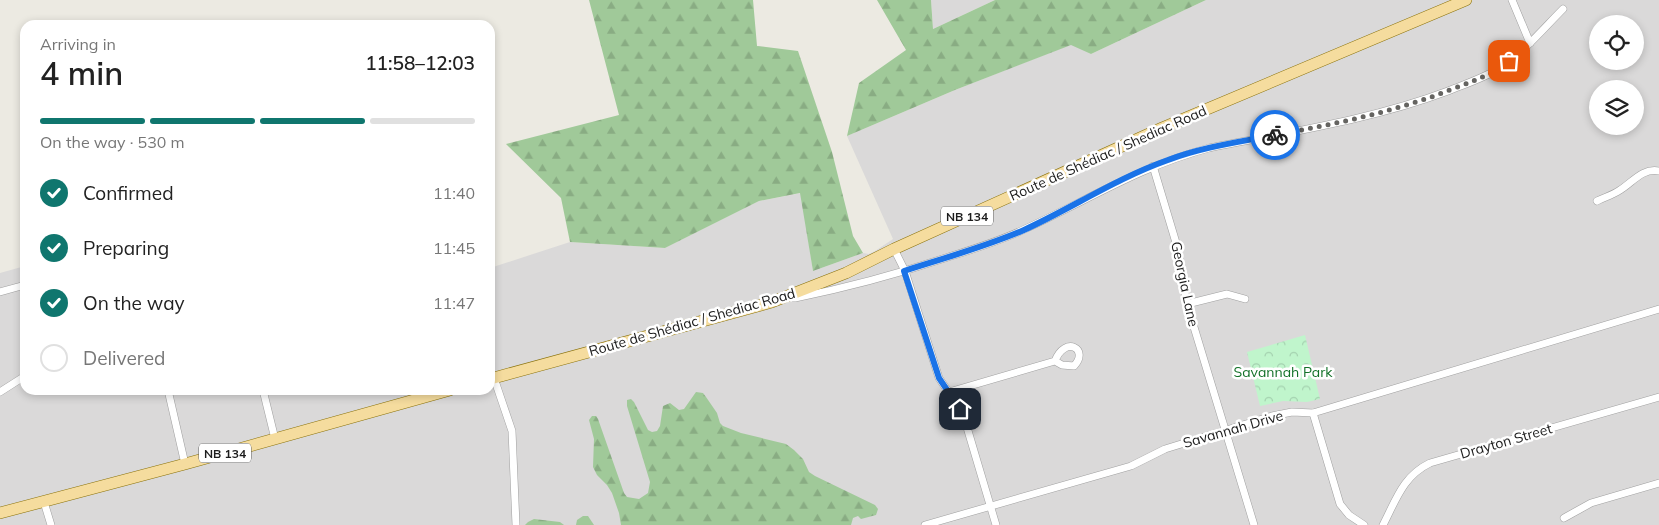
<!DOCTYPE html>
<html lang="en">
<head>
<meta charset="utf-8">
<style>
	:root { --surface:#fff; --page:#f6f6f6; --text:#222; --muted:#767676; --line:#e0e0e0; --accent:#0f766e }
	body { margin:0; font-family:Mulish,sans-serif; background:var(--page); color:var(--text); height:100vh; display:flex; flex-direction:column; font-size:19px; white-space:nowrap }
	* { box-sizing:border-box; margin:0 }
	p { font-size:16px; color:var(--muted) }
	.icon { flex:none; width:28px; height:28px; fill:none; stroke:currentColor; stroke-width:2; stroke-linecap:round; stroke-linejoin:round }
	.map { position:relative; flex:1; overflow:hidden }
	.panel { position:absolute; left:20px; top:20px; width:475px; height:375px; display:flex; flex-direction:column; background:var(--surface); border-radius:15px; box-shadow:0 2px 8px #0003 }
	.panel>* { flex:none }
	.buttons { position:absolute; left:1589px; top:15px; display:grid; gap:10px }
	.buttons a { display:grid; place-items:center; width:55px; height:55px; border-radius:50%; background:var(--surface); box-shadow:0 2px 8px #0003; font-size:25px }
	.pin { position:absolute; display:grid; place-items:center; width:42px; height:42px; color:#fff; margin:-21px; border-radius:10px; box-shadow:0 2px 8px #0006 }
	.courier { position:absolute; display:grid; place-items:center; width:50px; height:50px; margin:-25px; border:4px solid #1a73e8; border-radius:50%; background:#fff; color:#222; box-shadow:0 1px 6px #0007 }
	.summary em { font-style:normal; font-weight:600 }
	.summary div { display:flex; flex-direction:column-reverse }
	.summary { display:flex; align-items:center; justify-content:space-between; height:85px; padding:0 20px }
	h1 { font-size:32px; font-weight:600; line-height:38px }
	.bar { display:grid; grid-template-columns:repeat(4,1fr); gap:8px 5px; align-content:center; height:60px; padding:0 20px }
	.bar i { height:6px; border-radius:4px; background:var(--line) }
	.bar .active { background:var(--accent) }
	.bar p { grid-column:span 4 }
	ol { padding:0 20px; list-style:none }
	li { display:flex; align-items:center; gap:15px; height:55px }
	li p { margin-inline-start:auto }
	li .icon { padding:5px; border-radius:50%; background:var(--accent); color:#fff; stroke-width:4 }
	li:last-child { color:var(--muted) }
	li i { width:28px; height:28px; border:2px solid var(--line); border-radius:50% }
	.map>svg:first-child { display:block }
	.residential { fill:#dad9d9; fill-rule:evenodd }
	.forest { fill:url(#forest-firs) }
	.park { fill:url(#park-crowns) }
	.lines { fill:none; stroke-linecap:round; stroke-linejoin:round }
	.street-casing { stroke:#a0a0a0; stroke-width:8 }
	.primary-casing { stroke:#89710a; stroke-width:12 }
	.street { stroke:#fff; stroke-width:7 }
	.primary { stroke:#f5dc9e; stroke-width:11 }
	.done { stroke:#656461; stroke-width:5; stroke-dasharray:0 9 }
	.route { stroke:#1a73e8; stroke-width:6 }
	.labels { text-anchor:middle; dominant-baseline:central; stroke-width:5; stroke-linejoin:round; paint-order:stroke }
	.shield { fill:#fff; stroke:#606060; stroke-width:1 }
	.shield-label { font-size:12px; font-weight:bold; fill:#1c1c1c }
	.street-label { font-size:14px; fill:#1c1c1c; stroke:#fff }
	.park-label { font-size:14px; fill:#127128; stroke:#fff }
</style>
</head>
<body>
<div class="map">
<svg width="1659" height="525" viewBox="0 0 1659 525">
	<defs>
		<pattern id="forest-firs" width="22" height="20" patternUnits="userSpaceOnUse" patternTransform="scale(1.25)"><rect width="22" height="20" fill="#a0c999"/><path d="M5 1l3.5 6h-7zM16 11l3.5 6h-7z" fill="#89ac83"/></pattern>
		<pattern id="park-crowns" width="20" height="18" patternUnits="userSpaceOnUse" patternTransform="scale(1.25)"><rect width="20" height="18" fill="#c0f5cc"/><path d="M2 6a3 3 0 1 1 6 0M12 15a3 3 0 1 1 6 0" fill="none" stroke="#a4d1af"/></pattern>
	</defs>
	<rect width="100%" height="100%" fill="#eceae2"/>
	<g class="residential">
		<path d="M931 0H995L933 29Z"/>
		<path d="M1206 0H1659V525H0V273L25 266V390H490V268L570 242 665 248 759 201 801 193 813 271 863 253 869 254 875 251 893 239 847 136 955 90 1072 44 1091 54ZM1598 24H1635V61H1598ZM1598 89H1635V126H1598Z"/>
	</g>
	<g class="forest">
		<path d="M589 0H753L757 46 798 51 832 152 853 236 863 253 813 271 800 193 759 201 665 248 570 242 561 198 506 144 619 115Z"/>
		<path d="M877 0H931L933 29 995 0H1206L1091 54 1071 45 955 90 847 136 859 83 906 50Z"/>
		<path d="M696 392 703 393 706 397 717 413 720 423 723 426 741 433 786 444 794 450 803 459 809 472 815 476 875 505 878 509 876 515 861 519 858 516 853 518 851 525H621L619 513 612 493 607 485 597 475 593 467 594 439 589 420 592 416H596L598 419 624 493 627 497 639 499 648 493 650 482 627 406V400L631 399 634 402 648 430 652 432 657 431 660 426 663 406 670 403 679 410 684 409Z"/>
		<path d="M583 516H588L594 525H576L577 520Z"/>
		<path d="M534 519 560 522 564 525H525L528 522Z"/>
	</g>
	<path class="park" d="M1305 335 1320 399 1307 402 1283 401 1260 406 1247 352Z"/>
	<g class="lines">
		<g class="street-casing">
			<g id="street">
				<path d="M1512 0 1530 43"/>
				<path d="M1153 166 1177 246 1187 304 1254 525"/>
				<path d="M1597 201C1605 197 1613 195 1620 190 1633 182 1642 168 1659 171"/>
				<path d="M894 249 905 271 939 378 960 409 966 424 996 525"/>
				<path d="M0 292 25 285"/>
				<path d="M795 298C845 288 894 275 942 259 970 250 998 242 1025 229 1088 200 1141 166 1209 148 1289 132 1371 120 1448 91 1465 84 1484 78 1500 68 1524 52 1543 29 1563 9"/>
				<path d="M1187 304 1227 294 1245 299"/>
				<path d="M494 378 512 431 516 525"/>
				<path d="M168 390 185 464"/>
				<path d="M263 390 275 439"/>
				<path d="M0 392 25 376"/>
				<path d="M949 392 1055 361 1062 365 1074 366C1090 349 1065 335 1055 361"/>
				<path d="M1313 413 1340 504 1349 515 1364 525"/>
				<path d="M44 502 51 525"/>
				<path d="M1564 518 1591 503 1659 483"/>
				<path d="M925 525 1131 466 1165 449 1272 416 1292 412 1313 413 1659 309"/>
				<path d="M1383 525C1396 500 1403 476 1430 463L1659 397"/>
			</g>
		</g>
		<g class="primary-casing">
			<g id="primary">
				<path d="M490 379 772 302 846 273 894 249 1162 128 1466 0"/>
				<path d="M0 513 185 464 450 390"/>
			</g>
		</g>
		<use href="#street" class="street"/>
		<use href="#primary" class="primary"/>
	</g>
	<g class="lines">
		<path class="done" d="M1275 135C1335 124 1394 112 1450 90 1471 82 1491 75 1509 61"/>
		<path class="route" d="M960 409 939 378 904 271C944 258 985 247 1024 230 1072 208 1117 178 1168 160 1202 147 1239 142 1275 135"/>
	</g>
	<g class="labels">
		<g class="shield">
			<rect x="941" y="206.5" width="52" height="19" rx="4"/>
			<rect x="199" y="443.5" width="52" height="19" rx="4"/>
		</g>
		<g class="shield-label">
			<text x="967" y="216">NB 134</text>
			<text x="225" y="453">NB 134</text>
		</g>
		<g class="street-label">
			<text transform="translate(1108 153) rotate(-24)">Route de Shédiac / Shediac Road</text>
			<text transform="translate(1185 284) rotate(78)">Georgia Lane</text>
			<text transform="translate(692 322) rotate(-16)">Route de Shédiac / Shediac Road</text>
			<text transform="translate(1233 429) rotate(-16)">Savannah Drive</text>
			<text transform="translate(1506 441) rotate(-16)">Drayton Street</text>
		</g>
		<g class="park-label">
			<text x="1283" y="372">Savannah Park</text>
		</g>
	</g>
</svg>
<div class="buttons">
<a><svg class="icon" aria-label="locate" viewBox="0 0 24 24"><circle cx="12" cy="12" r="6"/><path d="M12 2v4M12 18v4M2 12h4M18 12h4"/></svg></a>
<a><svg class="icon" aria-label="layers" viewBox="0 0 24 24"><path d="M12 4l9 5-9 5-9-5zM3 14l9 5 9-5"/></svg></a>
</div>
<div class="pin" style="left:1509px;top:61px;background:#ea580c"><svg class="icon" aria-label="bag" viewBox="0 0 24 24"><path d="M5 8h14l-1 12H6zM9 8a3 3 0 0 1 6 0"/></svg></div>
<div class="pin" style="left:960px;top:409px;background:#1f2937"><svg class="icon" aria-label="home" viewBox="0 0 24 24"><path d="M3 11l9-7 9 7M6 9v11h12V9"/></svg></div>
<div class="courier" style="left:1275px;top:135px"><svg class="icon" aria-label="bike" viewBox="0 0 24 24"><circle cx="6" cy="16" r="4"/><circle cx="18" cy="16" r="4"/><path d="M6 16l4-8h5l3 8M10 8l3 8H6M13 5h3"/></svg></div>
<section class="panel">
<div class="summary"><div><h1>4 min</h1><p>Arriving in</p></div><em>11:58–12:03</em></div>
<div class="bar"><i class="active"></i><i class="active"></i><i class="active"></i><i></i><p>On the way · 530 m</p></div>
<ol>
<li><svg class="icon" aria-label="check" viewBox="0 0 24 24"><path d="M5 12l5 5 9-10"/></svg>Confirmed<p>11:40</p></li>
<li><svg class="icon" aria-label="check" viewBox="0 0 24 24"><path d="M5 12l5 5 9-10"/></svg>Preparing<p>11:45</p></li>
<li><svg class="icon" aria-label="check" viewBox="0 0 24 24"><path d="M5 12l5 5 9-10"/></svg>On the way<p>11:47</p></li>
<li><i></i>Delivered</li>
</ol>
</section>
</div>
</body>
</html>
